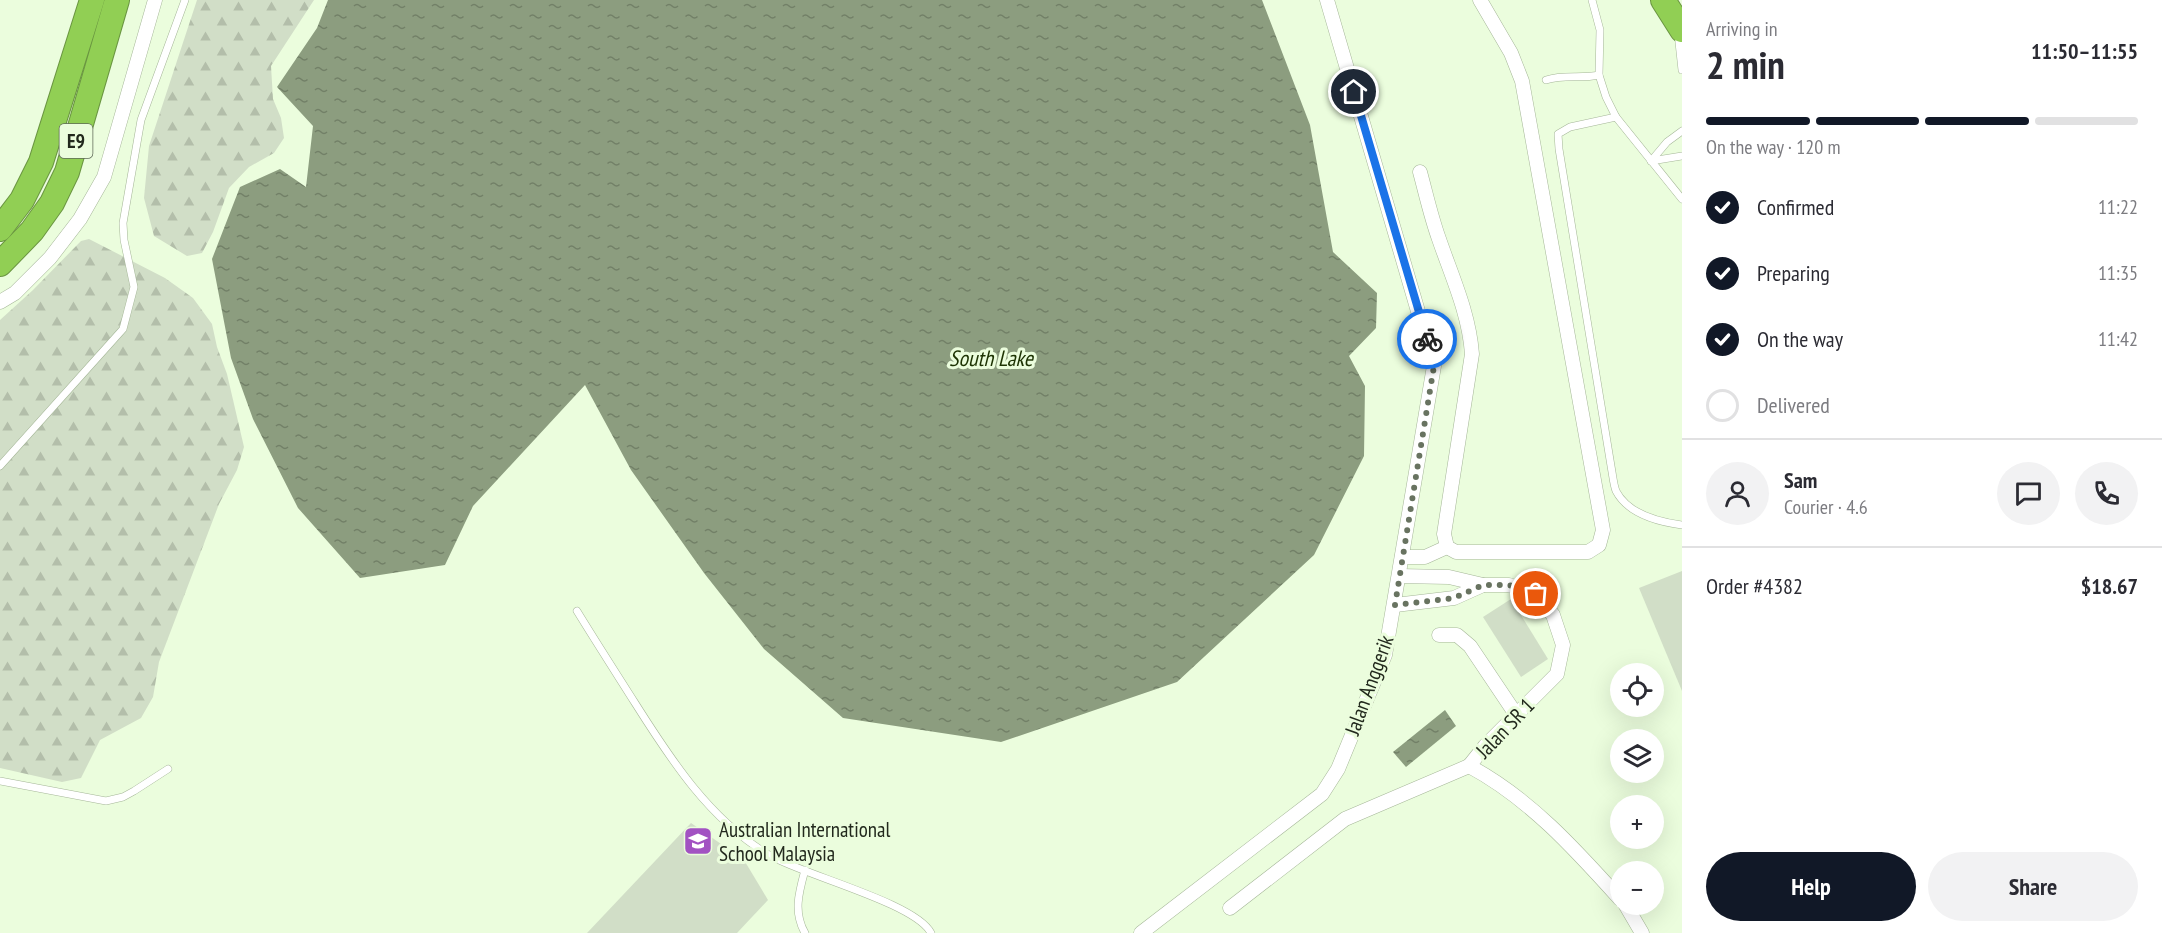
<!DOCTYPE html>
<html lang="en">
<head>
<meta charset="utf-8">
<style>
	:root { --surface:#fff; --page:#f2f2f3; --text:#2b2b33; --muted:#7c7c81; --line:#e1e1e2; --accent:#111827 }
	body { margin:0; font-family:"PT Sans Narrow",sans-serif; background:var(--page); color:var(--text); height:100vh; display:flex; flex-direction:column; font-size:22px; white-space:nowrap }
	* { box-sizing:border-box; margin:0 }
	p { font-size:20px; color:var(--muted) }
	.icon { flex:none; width:33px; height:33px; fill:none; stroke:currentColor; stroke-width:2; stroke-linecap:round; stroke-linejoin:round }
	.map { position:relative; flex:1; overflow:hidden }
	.sheet { display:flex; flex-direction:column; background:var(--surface); width:480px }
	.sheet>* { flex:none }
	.buttons { position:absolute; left:1610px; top:663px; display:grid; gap:12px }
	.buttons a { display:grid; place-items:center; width:54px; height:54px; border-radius:50%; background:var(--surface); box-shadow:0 6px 24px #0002; font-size:30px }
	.pin { position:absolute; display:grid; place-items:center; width:51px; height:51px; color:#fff; margin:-26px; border:3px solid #fff; border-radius:50%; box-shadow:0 2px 6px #0007 }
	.courier { position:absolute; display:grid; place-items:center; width:60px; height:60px; margin:-30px; border:4px solid #1a73e8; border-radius:50%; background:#fff; color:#222; box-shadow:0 2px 8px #0007 }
	.overview em { font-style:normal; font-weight:700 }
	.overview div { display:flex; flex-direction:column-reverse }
	.overview { display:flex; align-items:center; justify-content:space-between; height:102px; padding:0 24px }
	h1 { font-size:39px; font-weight:700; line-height:45px }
	.bar { display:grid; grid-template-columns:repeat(4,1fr); gap:9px 6px; align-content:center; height:72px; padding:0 24px }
	.bar i { height:8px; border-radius:4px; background:var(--line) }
	.bar .on { background:var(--accent) }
	.bar p { grid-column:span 4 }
	.line { display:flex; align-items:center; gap:15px; padding:0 24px; border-top:2px solid var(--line) }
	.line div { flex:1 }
	.round { display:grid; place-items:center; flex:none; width:63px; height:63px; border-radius:32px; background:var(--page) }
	ol { padding:0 24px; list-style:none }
	li { display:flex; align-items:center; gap:18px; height:66px }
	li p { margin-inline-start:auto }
	li .icon { padding:6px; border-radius:50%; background:var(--accent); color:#fff; stroke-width:4 }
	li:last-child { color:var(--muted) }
	li i { width:33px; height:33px; border:3px solid var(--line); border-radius:50% }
	.cta { display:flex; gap:12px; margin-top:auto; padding:12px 24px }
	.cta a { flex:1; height:69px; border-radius:36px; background:var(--accent); color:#fff; font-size:24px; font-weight:700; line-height:69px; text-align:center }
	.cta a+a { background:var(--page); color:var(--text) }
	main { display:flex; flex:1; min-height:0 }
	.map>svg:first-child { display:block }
	.forest { fill:url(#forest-firs) }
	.garden { fill:#d1dec7 }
	.water { fill:url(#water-ripples) }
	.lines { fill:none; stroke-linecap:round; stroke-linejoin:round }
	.service-casing { stroke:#a5b698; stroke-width:8 }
	.minor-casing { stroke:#a5b698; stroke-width:15 }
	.motorway-casing { stroke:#6a9541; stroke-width:26 }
	.service { stroke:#fff; stroke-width:7 }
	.minor { stroke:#fff; stroke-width:14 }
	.motorway { stroke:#91cf54; stroke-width:24 }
	.done { stroke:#687360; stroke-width:6; stroke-dasharray:0 10.8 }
	.route { stroke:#1a73e8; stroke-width:8 }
	.labels { text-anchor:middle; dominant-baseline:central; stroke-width:6; stroke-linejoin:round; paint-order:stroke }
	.shield { fill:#ebfddd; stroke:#5e6957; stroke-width:1.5 }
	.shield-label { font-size:20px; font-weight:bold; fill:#22291d }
	.street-label { font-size:21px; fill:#22291d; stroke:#ebfddd }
	.poi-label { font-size:21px; fill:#22291d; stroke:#ebfddd; text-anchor:start }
	.water-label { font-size:22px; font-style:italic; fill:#1d3303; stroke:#ebfddd }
</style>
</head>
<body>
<main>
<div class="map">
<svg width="1682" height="933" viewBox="0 0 1682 933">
	<defs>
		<pattern id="forest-firs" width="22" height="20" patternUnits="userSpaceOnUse" patternTransform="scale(1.5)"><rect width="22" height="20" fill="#d1dec7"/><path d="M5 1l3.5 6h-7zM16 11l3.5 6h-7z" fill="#b3beaa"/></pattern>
		<pattern id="water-ripples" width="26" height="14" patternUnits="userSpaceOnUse" patternTransform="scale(1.5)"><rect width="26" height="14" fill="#8c9d7f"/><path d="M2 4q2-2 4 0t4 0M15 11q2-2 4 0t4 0" fill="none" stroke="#728067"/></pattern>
	</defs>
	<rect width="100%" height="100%" fill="#ebfddd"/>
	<g class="forest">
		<path d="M197 0H314L271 66 273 99 281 118 284 138 274 153 249 167 229 188 213 232 202 253 187 256 154 236 144 198 149 146Z"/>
		<path d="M89 239 165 278 193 298 212 324 217 347 227 374 244 447 237 470 219 504 159 662 153 697 141 718 100 740 81 778 62 782 0 768V320L33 290 81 241Z"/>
	</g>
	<g class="garden">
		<path d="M1682 571V691L1639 588Z"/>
		<path d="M1511 599 1548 659 1521 677 1483 617Z"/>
		<path d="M691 823 744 860 768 900 737 933H587Z"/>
	</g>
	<g class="water">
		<path d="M328 0H1262L1310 125 1333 252 1377 293 1376 328 1349 356 1365 386 1364 456 1314 555 1177 682 1001 742 843 718 764 649 704 573 631 470 585 385 473 506 445 565 360 578 298 508 253 419 231 358 212 259 240 187 280 169 306 187 313 126 277 87 317 28Z"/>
		<path d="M1445 710 1456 726 1406 767 1393 752Z"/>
	</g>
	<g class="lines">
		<g class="service-casing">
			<g id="service">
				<path d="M1592 0 1600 30 1599 75 1606 97 1616 117 1682 199"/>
				<path d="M1678 33 1682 70"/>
				<path d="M1546 80C1564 74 1581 79 1599 75"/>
				<path d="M1616 117 1570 127 1558 134 1559 149 1612 472C1613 478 1614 486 1616 491 1628 514 1659 522 1682 525"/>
				<path d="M1651 161 1667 142 1682 131"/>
				<path d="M1651 161 1682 156"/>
				<path d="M0 466 123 329 134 287 124 240 123 223 141 120 185 0"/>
				<path d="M577 611C596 642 616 673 635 703 671 760 710 820 769 855 803 875 916 903 931 933"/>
				<path d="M0 781 106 801 123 797 134 791 168 769"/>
				<path d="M805 870C799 892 793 912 805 933"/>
			</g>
		</g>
		<g class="minor-casing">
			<g id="minor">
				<path d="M1420 172C1426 194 1431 217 1439 239 1452 277 1469 313 1472 354L1444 534 1447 547 1456 552H1588L1599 545 1603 530 1522 81 1511 53 1480 0"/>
				<path d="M0 302 15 293 50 258 80 219 104 177 155 0"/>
				<path d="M1402 557H1425L1447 547"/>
				<path d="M1399 576 1449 577 1483 585H1509L1536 594 1553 615 1563 645 1557 674 1485 746 1469 766C1529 798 1575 849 1620 899"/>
				<path d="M1395 605 1454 598 1483 585"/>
				<path d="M1439 635H1457L1470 646 1517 716"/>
				<path d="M1625 904 1642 933"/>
				<path d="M1230 908 1345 819 1469 766"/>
				<path d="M1141 933 1322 794 1338 769 1385 655 1434 366 1327 0"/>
			</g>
		</g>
		<g class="motorway-casing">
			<g id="motorway">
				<path d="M1663 0 1682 30"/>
				<path d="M0 229 22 200 41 162 92 0"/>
				<path d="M0 264 32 231 52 203 67 172 117 0"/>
			</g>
		</g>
		<use href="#service" class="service"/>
		<use href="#minor" class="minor"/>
		<use href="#motorway" class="motorway"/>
	</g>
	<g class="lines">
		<path class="done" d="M1427 339 1434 366 1395 605 1454 598 1483 585H1509L1536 594"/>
		<path class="route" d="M1354 92 1427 339"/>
	</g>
	<defs>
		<g id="school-square" transform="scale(1.5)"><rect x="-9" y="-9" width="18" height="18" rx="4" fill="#a252c2" stroke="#ebfddd"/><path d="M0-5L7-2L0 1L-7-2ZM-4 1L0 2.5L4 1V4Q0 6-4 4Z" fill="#fff"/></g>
	</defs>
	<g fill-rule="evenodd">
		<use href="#school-square" x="698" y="841"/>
	</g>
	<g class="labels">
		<rect class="shield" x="59.5" y="124" width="33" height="34" rx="4.5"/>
		<g class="shield-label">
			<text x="76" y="141">E9</text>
		</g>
		<g class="street-label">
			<text transform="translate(1369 685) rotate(-70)">Jalan Anggerik</text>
			<text transform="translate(1505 728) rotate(-46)">Jalan SR 1</text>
		</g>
		<g class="poi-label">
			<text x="719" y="829">Australian International<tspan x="719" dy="24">School Malaysia</tspan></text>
		</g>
		<g class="water-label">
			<text x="991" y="358">South Lake</text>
		</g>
	</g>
</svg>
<div class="buttons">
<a><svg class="icon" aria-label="locate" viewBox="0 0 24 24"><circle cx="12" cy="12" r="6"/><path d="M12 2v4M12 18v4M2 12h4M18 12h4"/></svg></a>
<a><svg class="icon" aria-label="layers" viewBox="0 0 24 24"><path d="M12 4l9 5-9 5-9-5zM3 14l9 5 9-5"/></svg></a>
<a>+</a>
<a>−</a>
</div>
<div class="pin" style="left:1536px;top:594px;background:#ea580c"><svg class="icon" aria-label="bag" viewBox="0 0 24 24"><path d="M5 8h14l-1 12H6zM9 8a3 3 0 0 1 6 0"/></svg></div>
<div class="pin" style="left:1354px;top:92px;background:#1f2937"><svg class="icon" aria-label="home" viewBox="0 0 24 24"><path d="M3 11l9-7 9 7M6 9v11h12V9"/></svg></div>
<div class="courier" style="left:1427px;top:339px"><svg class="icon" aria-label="bike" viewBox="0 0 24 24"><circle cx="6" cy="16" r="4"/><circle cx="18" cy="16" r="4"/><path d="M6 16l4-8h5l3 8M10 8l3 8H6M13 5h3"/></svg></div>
</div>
<section class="sheet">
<div class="overview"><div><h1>2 min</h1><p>Arriving in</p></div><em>11:50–11:55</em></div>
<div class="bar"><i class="on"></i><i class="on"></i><i class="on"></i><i></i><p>On the way · 120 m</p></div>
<ol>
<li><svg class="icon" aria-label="check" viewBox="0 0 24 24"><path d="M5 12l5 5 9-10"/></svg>Confirmed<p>11:22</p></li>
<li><svg class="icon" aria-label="check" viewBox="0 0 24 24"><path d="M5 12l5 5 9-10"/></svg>Preparing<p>11:35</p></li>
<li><svg class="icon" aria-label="check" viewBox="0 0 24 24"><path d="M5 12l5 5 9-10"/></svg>On the way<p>11:42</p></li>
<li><i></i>Delivered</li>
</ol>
<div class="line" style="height:108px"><a class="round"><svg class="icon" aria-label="person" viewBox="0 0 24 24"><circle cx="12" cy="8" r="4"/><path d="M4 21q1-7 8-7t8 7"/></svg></a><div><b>Sam</b><p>Courier · 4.6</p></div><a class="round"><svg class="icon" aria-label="chat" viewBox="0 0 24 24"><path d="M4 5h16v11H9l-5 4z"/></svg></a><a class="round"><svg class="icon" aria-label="phone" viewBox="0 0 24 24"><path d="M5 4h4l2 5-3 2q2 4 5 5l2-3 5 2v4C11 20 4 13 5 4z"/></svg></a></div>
<div class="line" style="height:78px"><div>Order #4382</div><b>$18.67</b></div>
<div class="cta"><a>Help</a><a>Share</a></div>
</section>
</main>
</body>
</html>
